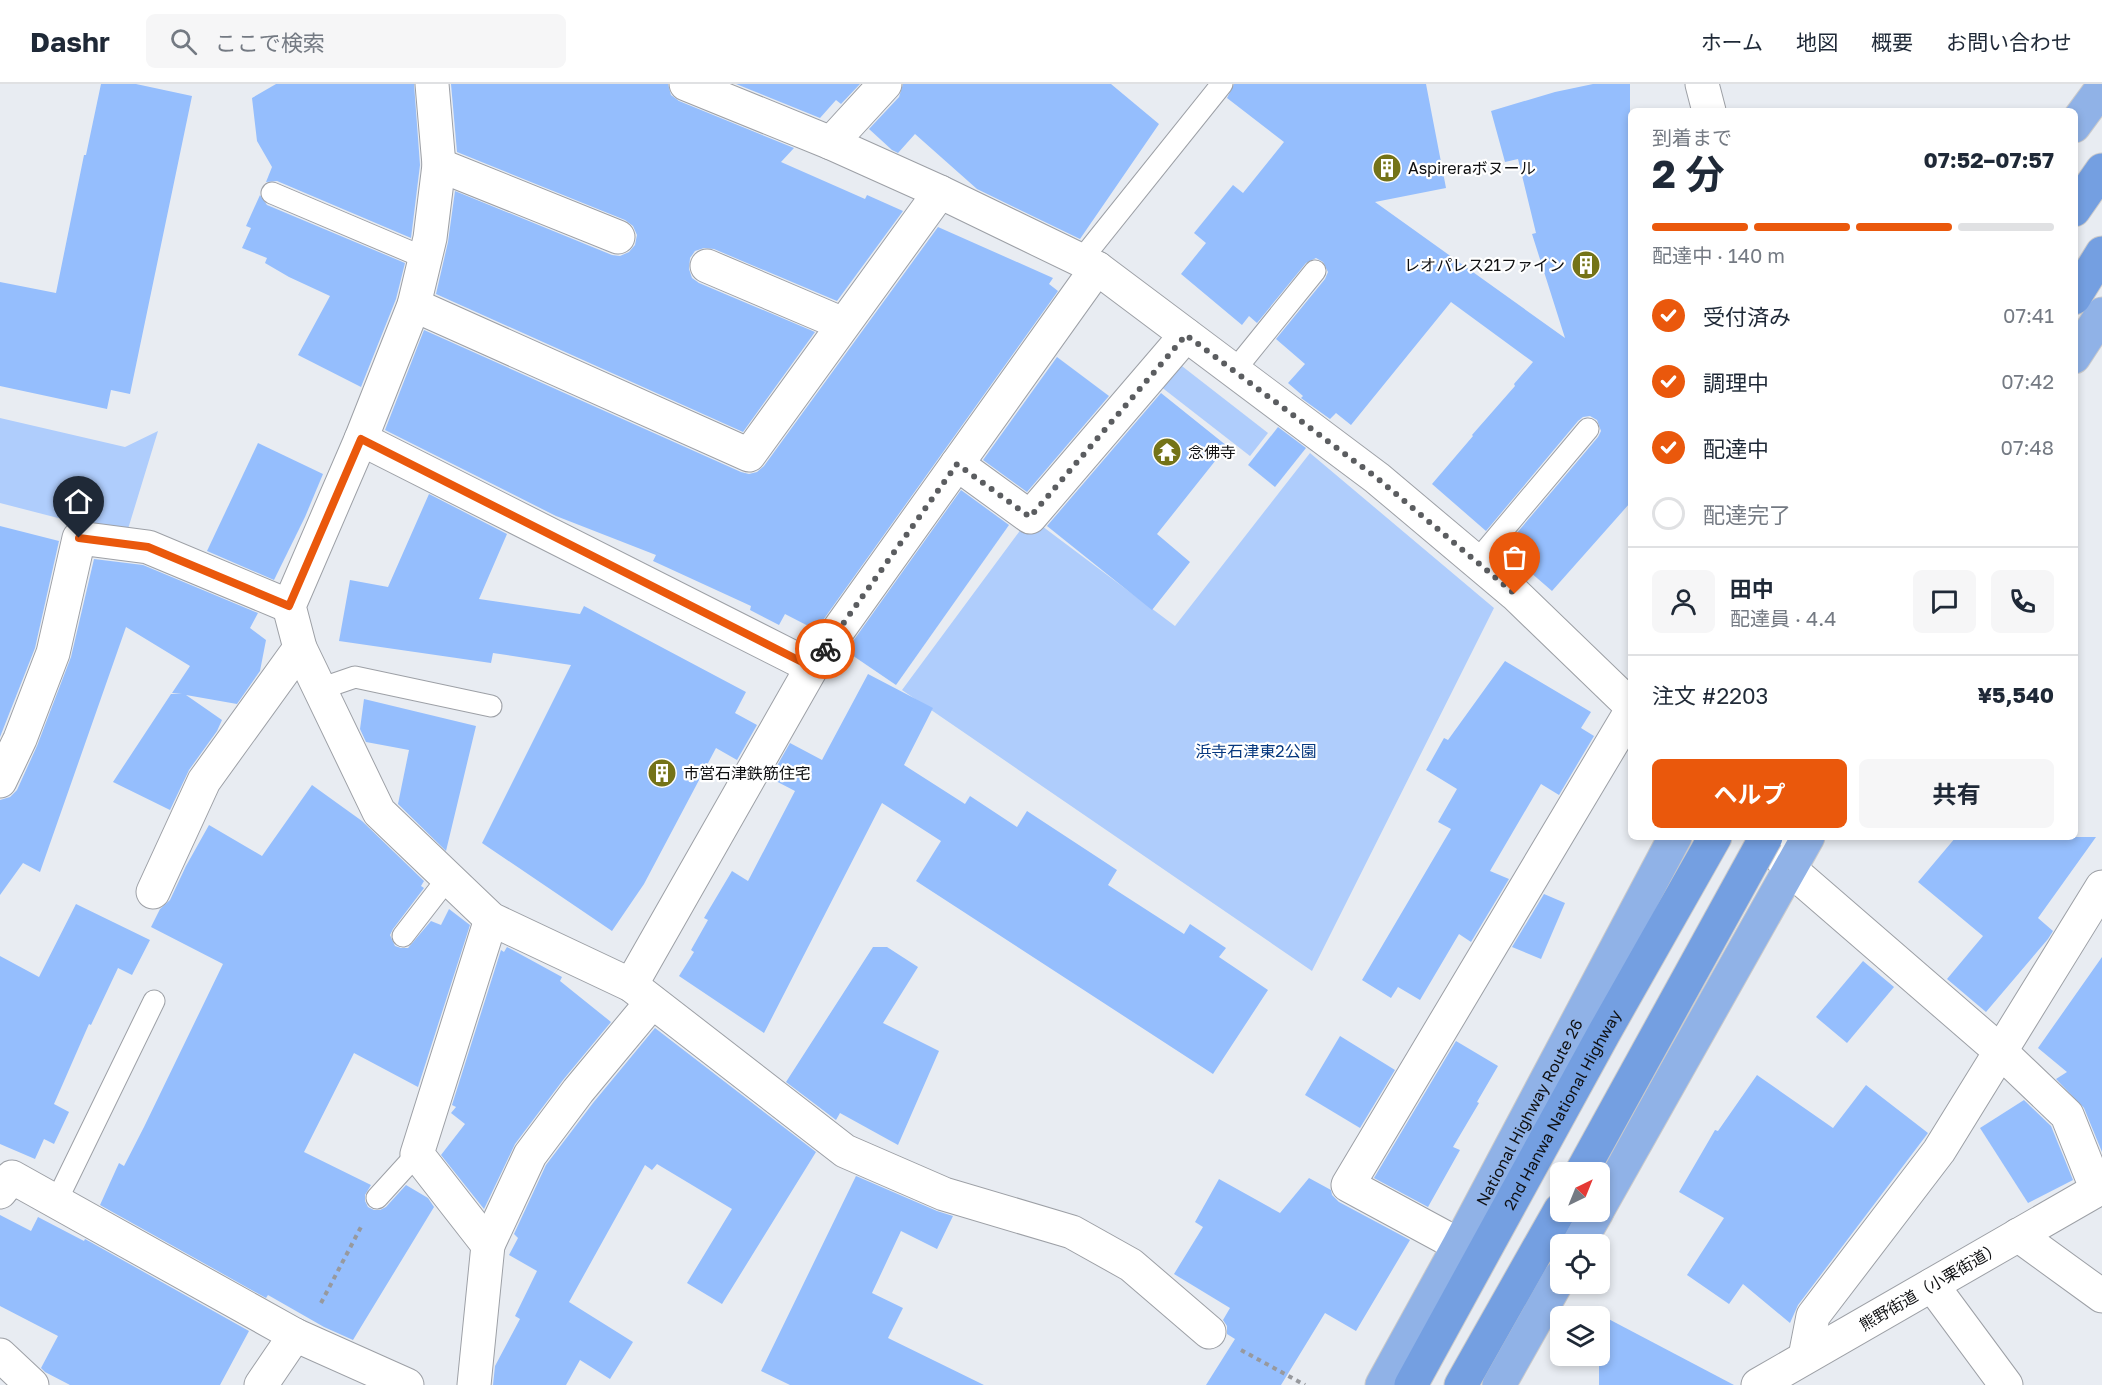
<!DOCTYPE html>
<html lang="ja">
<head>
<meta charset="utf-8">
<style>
	:root { --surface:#fff; --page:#f6f6f7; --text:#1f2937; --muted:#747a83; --line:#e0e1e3; --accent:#ea580c }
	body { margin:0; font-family:"Golos Text","Noto Sans JP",sans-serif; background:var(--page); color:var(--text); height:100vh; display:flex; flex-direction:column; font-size:22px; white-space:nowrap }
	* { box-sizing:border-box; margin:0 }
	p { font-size:20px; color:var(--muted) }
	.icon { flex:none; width:33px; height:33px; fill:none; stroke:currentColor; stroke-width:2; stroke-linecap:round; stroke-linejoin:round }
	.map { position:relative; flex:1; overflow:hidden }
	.side { position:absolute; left:1628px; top:24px; width:450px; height:732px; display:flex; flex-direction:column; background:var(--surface); border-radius:9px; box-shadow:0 3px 9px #0003 }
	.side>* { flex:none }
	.needle { width:39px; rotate:43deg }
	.buttons { position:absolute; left:1550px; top:1078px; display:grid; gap:12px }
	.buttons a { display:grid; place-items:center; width:60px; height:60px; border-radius:9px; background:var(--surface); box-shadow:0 3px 9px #0003; font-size:30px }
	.pin { position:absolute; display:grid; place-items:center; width:51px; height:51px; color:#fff; margin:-62px -26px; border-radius:50% 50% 50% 0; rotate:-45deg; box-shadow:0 0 6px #0007 }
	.pin .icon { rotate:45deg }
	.courier { position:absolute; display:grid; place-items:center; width:60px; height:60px; margin:-30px; border:4px solid #ea580c; border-radius:50%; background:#fff; color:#222; box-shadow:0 2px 8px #0007 }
	.head em { font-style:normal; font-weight:700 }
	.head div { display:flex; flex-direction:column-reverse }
	.head { display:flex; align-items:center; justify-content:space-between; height:102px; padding:0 24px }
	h1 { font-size:39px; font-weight:700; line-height:45px }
	.bar { display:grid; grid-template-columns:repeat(4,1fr); gap:9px 6px; align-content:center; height:72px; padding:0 24px }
	.bar i { height:8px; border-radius:4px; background:var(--line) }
	.bar .selected { background:var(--accent) }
	.bar p { grid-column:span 4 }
	.line { display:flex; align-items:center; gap:15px; padding:0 24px; border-top:2px solid var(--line) }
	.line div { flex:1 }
	.round { display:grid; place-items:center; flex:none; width:63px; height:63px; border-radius:9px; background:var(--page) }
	ol { padding:0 24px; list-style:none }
	li { display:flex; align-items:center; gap:18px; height:66px }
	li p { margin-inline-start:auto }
	li .icon { padding:6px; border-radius:50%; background:var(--accent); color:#fff; stroke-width:4 }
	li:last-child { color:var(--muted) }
	li i { width:33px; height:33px; border:3px solid var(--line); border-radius:50% }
	.action { display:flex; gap:12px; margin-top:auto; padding:12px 24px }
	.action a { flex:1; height:69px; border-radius:9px; background:var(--accent); color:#fff; font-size:24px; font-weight:700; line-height:69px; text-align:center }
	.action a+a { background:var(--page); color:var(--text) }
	header { display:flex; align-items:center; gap:36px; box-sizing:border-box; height:84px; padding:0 30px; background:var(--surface); border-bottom:2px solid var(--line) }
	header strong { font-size:28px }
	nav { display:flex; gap:33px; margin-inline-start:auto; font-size:21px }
	.search { width:420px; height:54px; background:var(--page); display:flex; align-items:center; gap:15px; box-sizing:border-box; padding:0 21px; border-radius:9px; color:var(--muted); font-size:22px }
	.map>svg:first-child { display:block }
	.green { fill:#afcdfc }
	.building { fill:#95befd }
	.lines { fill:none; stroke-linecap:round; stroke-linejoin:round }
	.service-casing { stroke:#9da0a6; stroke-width:23 }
	.minor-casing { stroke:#9da0a6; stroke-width:35 }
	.trunk-casing { stroke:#cacacb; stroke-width:35 }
	.motorway-casing { stroke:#cacacb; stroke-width:35 }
	.path { stroke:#97999e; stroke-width:4; stroke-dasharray:4.5 4.5; stroke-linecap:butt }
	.service { stroke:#fff; stroke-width:21 }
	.minor { stroke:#fff; stroke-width:33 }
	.trunk { stroke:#90b2e7; stroke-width:33 }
	.motorway { stroke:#749fe1; stroke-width:33 }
	.motorway-bridge-casing { stroke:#cacacb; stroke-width:35; stroke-linecap:butt }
	.motorway-bridge { stroke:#749fe1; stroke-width:33 }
	.done { stroke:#5b5d60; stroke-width:6; stroke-dasharray:0 10.8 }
	.route { stroke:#ea580c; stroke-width:8 }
	.labels { text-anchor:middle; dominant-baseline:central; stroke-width:4.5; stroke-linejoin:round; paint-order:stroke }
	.poi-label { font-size:16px; fill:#0f1012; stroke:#fff; text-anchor:start }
	.park-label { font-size:16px; fill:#06387f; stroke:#fff }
	.street-label { font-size:16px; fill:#0f1012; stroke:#fff }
</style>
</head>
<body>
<header>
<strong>Dashr</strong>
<div class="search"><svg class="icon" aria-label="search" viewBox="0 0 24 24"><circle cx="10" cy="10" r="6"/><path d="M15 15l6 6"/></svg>ここで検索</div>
<nav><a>ホーム</a><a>地図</a><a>概要</a><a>お問い合わせ</a></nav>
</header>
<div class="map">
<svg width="2102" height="1301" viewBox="0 0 2102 1301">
	<rect width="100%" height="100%" fill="#e8ecf2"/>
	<g class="green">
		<path d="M1178 279 1268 349 1250 372 1160 302Z"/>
		<path d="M0 334 125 363 158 347 128 445 89 442 0 419Z"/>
		<path d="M1310 369 1494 524 1312 887 902 606 1030 433 1175 542Z"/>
	</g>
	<g class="building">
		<path d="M101 0H136L192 12 130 310 111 306 107 325 0 302V198L56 209 84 71H86Z"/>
		<path d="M276 0H414L420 81 411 154 277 97 266 98 272 83 257 57 252 14Z"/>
		<path d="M451 0H668L671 11 679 17 794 64 781 78 865 115 867 111 903 127 837 217 714 165 704 164 695 167 690 174 689 185 692 194 699 199 815 248 743 348 436 210 448 158 455 107 612 171 620 172 629 168 635 161 637 151 633 142 625 136 457 68Z"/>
		<path d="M736 0H860L841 20 836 16 820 34Z"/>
		<path d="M903 0H1111L1159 40 1080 155 977 105 915 50 898 69 892 66 869 45 899 13Z"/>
		<path d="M1234 0H1426L1446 104 1375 118 1565 254 1532 150 1536 149 1518 75 1505 78 1491 27 1555 8 1593 0H1630V419L1552 507 1514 474 1516 472 1505 463 1598 353 1601 347 1597 336 1590 332 1583 333 1578 337 1486 447 1432 400 1473 352 1472 351 1515 302 1514 300 1533 278 1451 218 1351 341 1336 329 1330 335 1301 314 1303 312 1288 299 1305 280 1276 255 1325 195 1328 188 1323 178 1316 174 1306 179 1257 239 1249 232 1242 241 1181 190 1206 159 1194 149 1233 101 1243 109 1284 58 1227 14Z"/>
		<path d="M260 111 267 121 405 179 396 215 361 303 298 271 330 212 289 193 265 179 267 174 242 164 251 144 246 142Z"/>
		<path d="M938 143 1053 194 1049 200 1058 207 816 546 785 530 779 541 750 526 751 522 653 477 656 471 556 432 385 346 424 246 741 388 749 390 757 388 764 382Z"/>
		<path d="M1057 273 1109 312 1027 408 983 376Z"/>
		<path d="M1161 309 1227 362 1157 450 1190 478 1152 526 1047 442Z"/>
		<path d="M1278 343 1306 364 1275 403 1248 381Z"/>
		<path d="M258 359 323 390 305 433 274 496 207 467Z"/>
		<path d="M961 406 1009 441 896 601 846 567Z"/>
		<path d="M429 410 507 450 479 515 580 530 584 522 746 608 735 629 757 641 737 676 716 664 644 800 612 847 482 759 571 581 493 569 491 579 339 557 350 496 388 503Z"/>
		<path d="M0 442 59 457 35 564 0 653Z"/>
		<path d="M94 475 143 481 258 529 250 544 266 556 260 587 237 620 186 611 222 636 217 647 189 686 170 726 113 698 171 610H182L172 609 190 582 126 543 40 788 23 779 0 811V716L10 713 17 706 37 662 71 573Z"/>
		<path d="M1505 577 1591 628 1581 644 1594 652 1559 711 1541 700 1521 734 1490 787 1509 795 1471 858 1459 850 1420 916 1398 903 1391 914 1362 896 1451 745 1438 738 1457 705 1426 686 1444 654 1448 656Z"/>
		<path d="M868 590 933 624 904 681 965 720 970 712 1017 743 1027 727 1117 786 1108 801 1184 850 1190 840 1226 864 1219 873 1268 906 1213 990 916 797 941 757 882 719 764 949 679 892 694 868 691 866 708 836 704 834 732 787 748 797 795 707 770 694 790 659 822 676Z"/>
		<path d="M364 615 476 642 446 767 398 720 409 666 366 658 360 645Z"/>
		<path d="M312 701 362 737 424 797 421 802 424 804 393 845 390 851 395 862 401 864H408L431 837 441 841 449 825 470 841 418 1003 354 969 304 1068 371 1101 365 1111V1117L368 1123 374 1126H380L386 1123 406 1101 428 1114 434 1123 353 1256 324 1243 268 1211 266 1214 100 1121 119 1079 124 1082 144 1043 223 880 151 843 160 825 170 816 186 782 209 741 262 772Z"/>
		<path d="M1956 753H2096L2038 834 2053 847 2048 855 1986 928 1947 895 1983 852 1918 798Z"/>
		<path d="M1544 810 1565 819 1541 875 1512 863Z"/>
		<path d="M76 820 150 856 132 891 118 884 91 941 89 940 54 1020 69 1028 54 1060 44 1055 35 1075 0 1060V872L39 893Z"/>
		<path d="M507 863 562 893 560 897 611 938 563 996 515 1060 484 1125 441 1071 465 1040 451 1029 456 1023 452 1021 501 866 504 868Z"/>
		<path d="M873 863H887L918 883 883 939 939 967 898 1061 840 1029 836 1036 786 998Z"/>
		<path d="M2102 873V1068L2084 1024 2056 995 2067 988 2038 964Z"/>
		<path d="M1863 877 1894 903 1847 959 1816 933Z"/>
		<path d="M655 944 816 1068 722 1220 687 1199 732 1125 657 1080 652 1086 645 1081 569 1218 633 1258 610 1295 580 1276 566 1301H493L495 1282 520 1235 515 1232 537 1187 509 1171 518 1154 514 1150 546 1081 593 1019Z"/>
		<path d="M1340 952 1395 986 1360 1044 1305 1011Z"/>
		<path d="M1456 957 1498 982 1477 1018 1479 1019 1453 1063 1460 1066 1428 1123 1374 1094Z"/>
		<path d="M1757 991 1833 1044 1866 1001 1928 1049 1798 1221 1790 1239 1743 1200 1729 1220 1687 1191 1724 1134 1679 1108 1715 1046 1718 1047Z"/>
		<path d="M2024 1016 2051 1042 2073 1096 2028 1119 1980 1044Z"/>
		<path d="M856 1092 937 1127 953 1132 937 1165 901 1147 872 1209 903 1224 888 1254 984 1301H790L761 1287Z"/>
		<path d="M1309 1094 1331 1106 1332 1111 1339 1118 1410 1156 1356 1247 1325 1229 1281 1301H1206L1235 1255 1227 1250V1242L1223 1236 1230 1224 1174 1190 1203 1143 1195 1138 1219 1095 1280 1129Z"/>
		<path d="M0 1131 31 1147 38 1133 84 1157 85 1155 249 1247 220 1301H70L45 1288 41 1284 58 1252 0 1222Z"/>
		<path d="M1599 1230 1734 1301H1599Z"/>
	</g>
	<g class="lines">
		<g class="service-casing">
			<g id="service">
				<path d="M272 109 425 174"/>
				<path d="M1081 176 1222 0"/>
				<path d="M1234 287 1315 187"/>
				<path d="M1476 478 1588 345"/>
				<path d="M320 605 355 593 491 622"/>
				<path d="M403 852 448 794"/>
				<path d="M377 1114 417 1070"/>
				<path d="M56 1118 154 917"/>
			</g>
		</g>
		<g class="minor-casing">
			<g id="minor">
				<path d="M432 0 439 81 430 154 414 221 361 355 289 522 300 564 379 728 491 835 631 901 845 1067 944 1110 1072 1148 1131 1181 1209 1248"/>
				<path d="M686 0 831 59 940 108 1097 184 1377 394 1515 510 1630 621"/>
				<path d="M1702 0 1709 27"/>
				<path d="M831 59 885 0"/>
				<path d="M439 81 618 153"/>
				<path d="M707 182 843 240"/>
				<path d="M414 221 749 371 940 108"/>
				<path d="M361 355 812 583"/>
				<path d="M957 380 1030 433 1186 251"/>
				<path d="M0 697 20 655 53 569 79 454 148 463 289 522"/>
				<path d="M1764 753 1791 786 2000 967 2067 1031 2097 1106"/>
				<path d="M153 808 204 697 300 564"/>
				<path d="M631 901 812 583 1097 184"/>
				<path d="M0 1108 12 1093 295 1251 407 1301"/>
				<path d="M2018 1151 2102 1212"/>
				<path d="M488 1161 530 1071 578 1007 652 918"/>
				<path d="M1459 1161 1348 1101 1630 629"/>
				<path d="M1932 1201 2006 1301"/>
				<path d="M0 1271 32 1301"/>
				<path d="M1805 1273 1813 1232 1939 1067 2102 803"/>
				<path d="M261 1301 295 1251"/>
				<path d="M474 1301 488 1161 417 1070 491 835"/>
				<path d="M1758 1301 2102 1103"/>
			</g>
		</g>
		<g class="trunk-casing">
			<g id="trunk">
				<path d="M2074 42 2102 4"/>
				<path d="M2074 273 2102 230"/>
				<path d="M1599 1124 1808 753"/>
				<path d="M1578 1161 1597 1128"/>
				<path id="s1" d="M1382 1301 1459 1161 1675 753"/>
				<path d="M1499 1301 1560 1193"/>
			</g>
		</g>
		<g class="motorway-casing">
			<g id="motorway">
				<path d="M2074 126 2102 86"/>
				<path d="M2074 214 2102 169"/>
				<path id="s2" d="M1411 1301 1604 949 1715 753"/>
				<path d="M1461 1301 1560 1126"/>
			</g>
		</g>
		<g class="path">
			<path d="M321 1219 362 1141"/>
			<path d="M1241 1266 1305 1301"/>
		</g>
		<use href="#service" class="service"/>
		<use href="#minor" class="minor"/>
		<use href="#trunk" class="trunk"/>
		<use href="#motorway" class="motorway"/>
		<g class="motorway-bridge-casing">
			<path id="motorway-bridge" d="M1581 1089 1766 753"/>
		</g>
		<use href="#motorway-bridge" class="motorway-bridge"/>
	</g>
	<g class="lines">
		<path class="done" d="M825 565 957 380 1030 433 1186 251 1377 394 1515 510"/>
		<path class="route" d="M79 454 148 463 289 522 361 355 812 583 825 565"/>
	</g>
	<defs>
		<g id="building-disc" transform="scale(1.5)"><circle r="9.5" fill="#747318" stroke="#fff"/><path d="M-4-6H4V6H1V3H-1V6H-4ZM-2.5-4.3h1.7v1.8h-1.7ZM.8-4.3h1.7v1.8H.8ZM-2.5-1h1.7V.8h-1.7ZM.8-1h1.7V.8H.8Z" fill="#fff"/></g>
		<g id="temple-disc" transform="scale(1.5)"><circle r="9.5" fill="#747318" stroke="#fff"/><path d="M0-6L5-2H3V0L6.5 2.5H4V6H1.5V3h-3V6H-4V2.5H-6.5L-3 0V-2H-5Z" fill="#fff"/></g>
	</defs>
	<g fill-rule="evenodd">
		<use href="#building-disc" x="1387" y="84"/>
		<use href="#building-disc" x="1586" y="181"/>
		<use href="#temple-disc" x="1167" y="368"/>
		<use href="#building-disc" x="662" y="689"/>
	</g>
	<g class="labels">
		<g class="poi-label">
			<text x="1408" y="84">Aspireraボヌール</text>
			<text x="1565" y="181" text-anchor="end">レオパレス21ファイン</text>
			<text x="1188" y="368">念佛寺</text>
			<text x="683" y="689">市営石津鉄筋住宅</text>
		</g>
		<g class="park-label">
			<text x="1256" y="667">浜寺石津東2公園</text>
		</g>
		<g class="street-label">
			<text stroke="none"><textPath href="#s2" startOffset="314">2nd Hanwa National Highway</textPath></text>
			<text stroke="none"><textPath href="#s1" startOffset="310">National Highway Route 26</textPath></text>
			<text transform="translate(1930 1202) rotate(-30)">熊野街道（小栗街道）</text>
		</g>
	</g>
</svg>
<div class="buttons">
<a><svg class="needle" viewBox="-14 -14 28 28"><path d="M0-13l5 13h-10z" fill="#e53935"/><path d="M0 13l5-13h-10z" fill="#747a83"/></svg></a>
<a><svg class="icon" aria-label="locate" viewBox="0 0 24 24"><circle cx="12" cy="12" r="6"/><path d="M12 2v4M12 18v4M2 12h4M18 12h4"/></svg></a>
<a><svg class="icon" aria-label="layers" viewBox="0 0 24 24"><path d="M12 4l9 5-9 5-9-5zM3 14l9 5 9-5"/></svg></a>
</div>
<div class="pin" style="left:1515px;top:510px;background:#ea580c"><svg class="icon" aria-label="bag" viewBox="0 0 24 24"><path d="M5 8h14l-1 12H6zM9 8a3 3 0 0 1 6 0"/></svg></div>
<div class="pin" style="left:79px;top:454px;background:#1f2937"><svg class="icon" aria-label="home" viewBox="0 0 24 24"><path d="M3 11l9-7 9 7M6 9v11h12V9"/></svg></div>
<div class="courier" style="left:825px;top:565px"><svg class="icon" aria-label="bike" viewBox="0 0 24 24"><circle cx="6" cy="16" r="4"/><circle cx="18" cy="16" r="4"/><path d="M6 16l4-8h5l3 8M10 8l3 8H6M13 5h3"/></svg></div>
<section class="side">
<div class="head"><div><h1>2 分</h1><p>到着まで</p></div><em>07:52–07:57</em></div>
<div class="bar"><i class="selected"></i><i class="selected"></i><i class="selected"></i><i></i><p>配達中 · 140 m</p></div>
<ol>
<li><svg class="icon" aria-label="check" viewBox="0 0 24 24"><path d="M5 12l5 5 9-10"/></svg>受付済み<p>07:41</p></li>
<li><svg class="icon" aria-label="check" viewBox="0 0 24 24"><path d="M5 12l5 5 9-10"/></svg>調理中<p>07:42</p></li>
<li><svg class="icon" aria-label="check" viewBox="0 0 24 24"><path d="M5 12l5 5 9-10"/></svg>配達中<p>07:48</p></li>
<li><i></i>配達完了</li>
</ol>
<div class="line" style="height:108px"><a class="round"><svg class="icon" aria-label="person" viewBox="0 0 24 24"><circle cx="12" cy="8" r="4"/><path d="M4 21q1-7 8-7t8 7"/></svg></a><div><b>田中</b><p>配達員 · 4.4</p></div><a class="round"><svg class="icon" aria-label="chat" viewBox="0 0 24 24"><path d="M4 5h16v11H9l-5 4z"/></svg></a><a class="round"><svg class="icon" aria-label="phone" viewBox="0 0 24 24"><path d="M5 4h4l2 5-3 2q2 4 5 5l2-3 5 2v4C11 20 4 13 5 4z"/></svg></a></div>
<div class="line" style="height:78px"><div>注文 #2203</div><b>¥5,540</b></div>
<div class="action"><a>ヘルプ</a><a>共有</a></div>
</section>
</div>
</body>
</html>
